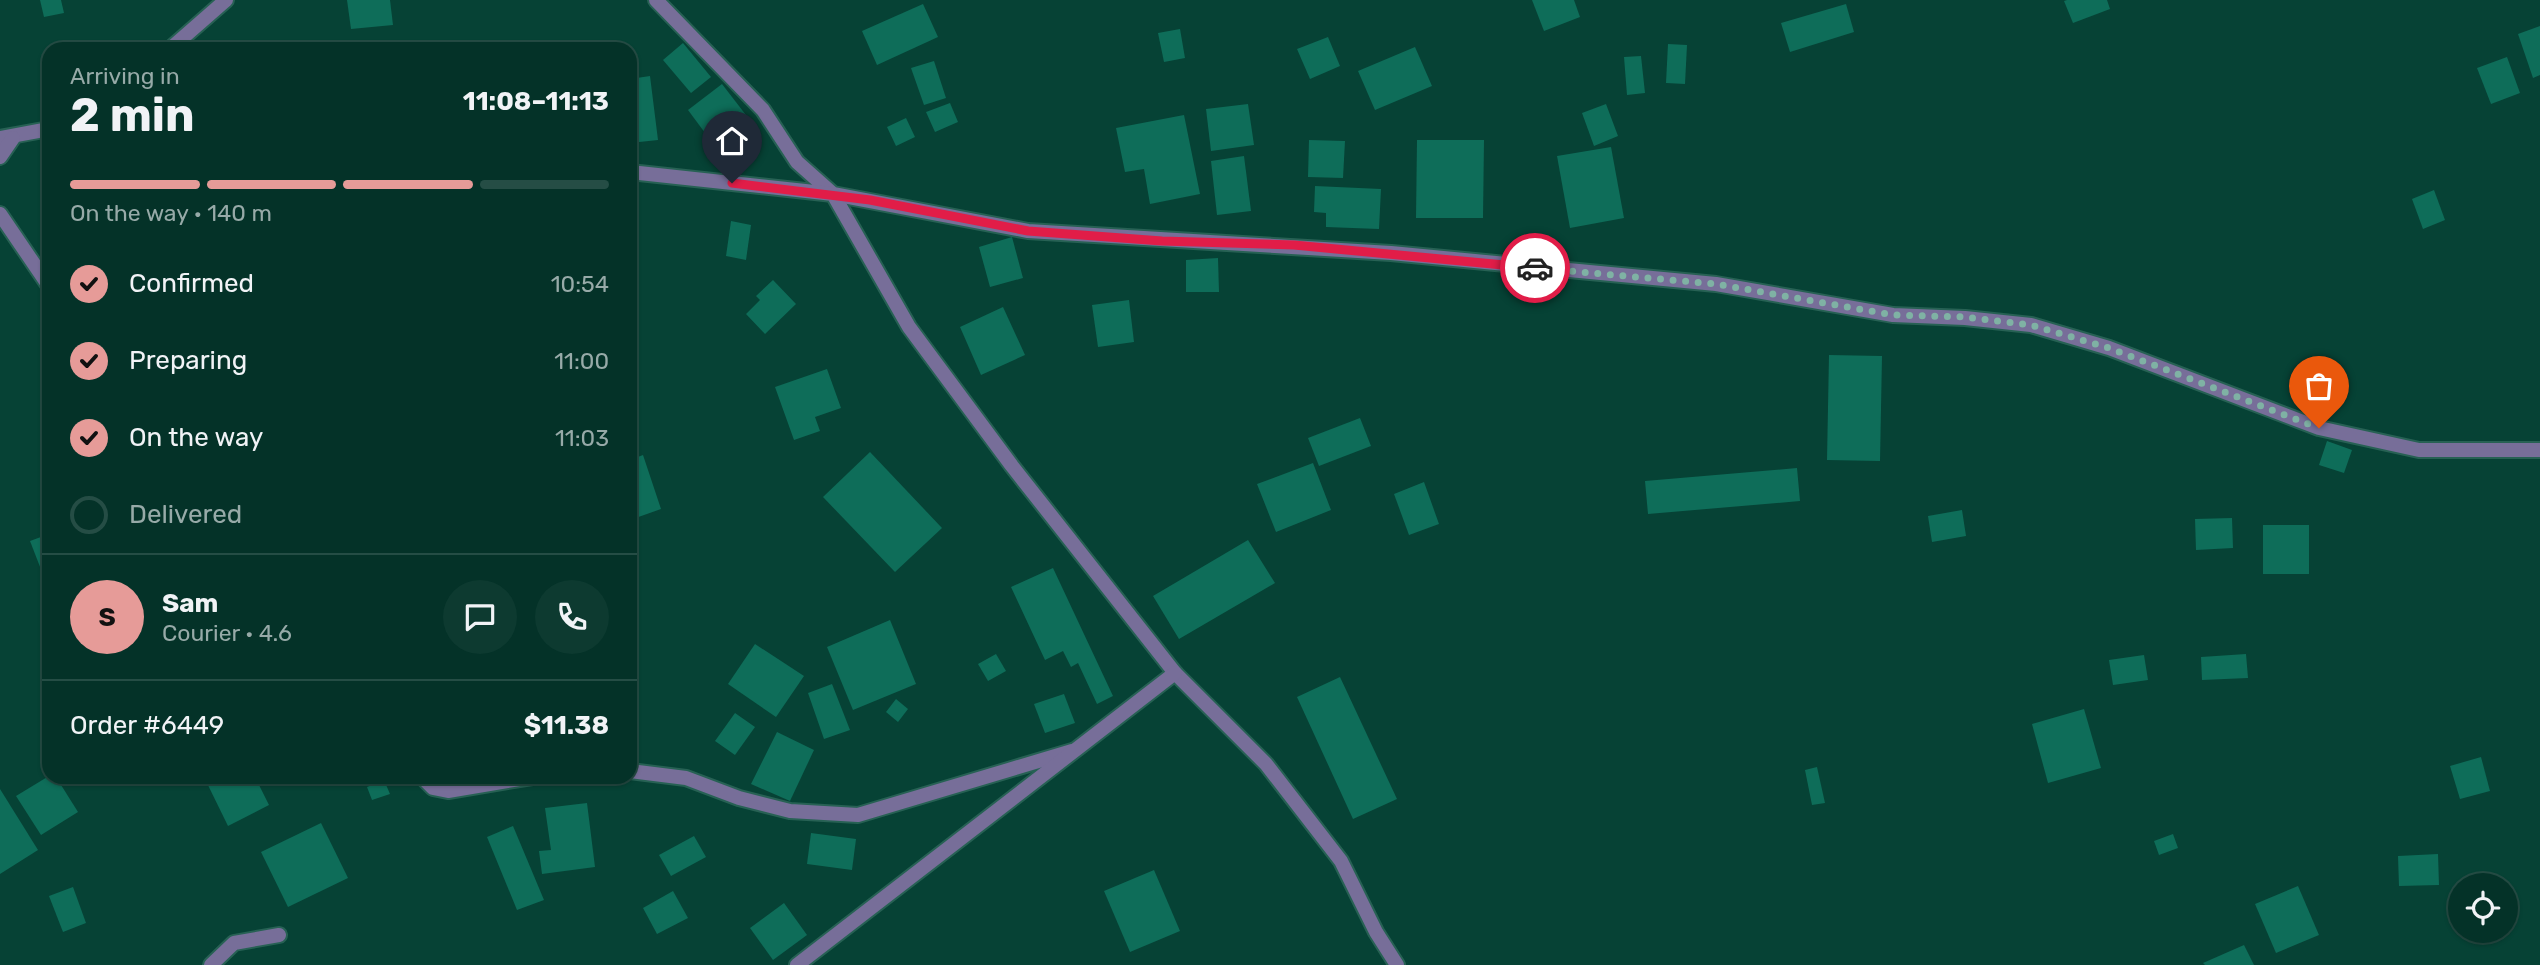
<!DOCTYPE html>
<html lang="en">
<head>
<meta charset="utf-8">
<style>
	:root { --surface:#043228; --page:#0d3a30; --text:#f1f3f6; --muted:#97aaa8; --line:#254d45; --accent:#e69b98 }
	body { margin:0; font-family:Rubik,sans-serif; background:var(--page); color:var(--text); height:100vh; display:flex; flex-direction:column; font-size:26px; white-space:nowrap }
	* { box-sizing:border-box; margin:0 }
	p { font-size:23px; color:var(--muted) }
	.icon { flex:none; width:38px; height:38px; fill:none; stroke:currentColor; stroke-width:2; stroke-linecap:round; stroke-linejoin:round }
	.map { position:relative; flex:1; overflow:hidden }
	.sheet { position:absolute; left:42px; top:42px; width:595px; height:742px; display:flex; flex-direction:column; background:var(--surface); border-radius:21px; box-shadow:0 2px 5px #0004,0 0 0 2px var(--line) }
	.sheet>* { flex:none }
	.buttons { position:absolute; left:2448px; top:873px; display:grid; gap:14px }
	.buttons a { display:grid; place-items:center; width:70px; height:70px; border-radius:50%; background:var(--surface); box-shadow:0 2px 5px #0004,0 0 0 2px var(--line); font-size:35px }
	.pin { position:absolute; display:grid; place-items:center; width:60px; height:60px; color:#fff; margin:-72px -30px; border-radius:50% 50% 50% 0; rotate:-45deg; box-shadow:0 0 7px #0007 }
	.pin .icon { rotate:45deg }
	.courier { position:absolute; display:grid; place-items:center; width:70px; height:70px; margin:-35px; border:5px solid #e11d48; border-radius:50%; background:#fff; color:#222; box-shadow:0 2px 9px #0007 }
	.summary em { font-style:normal; font-weight:700 }
	.summary div { display:flex; flex-direction:column-reverse }
	.summary { display:flex; align-items:center; justify-content:space-between; height:119px; padding:0 28px }
	h1 { font-size:46px; font-weight:700; line-height:52px }
	.bar { display:grid; grid-template-columns:repeat(4,1fr); gap:10px 7px; align-content:center; height:84px; padding:0 28px }
	.bar i { height:9px; border-radius:5px; background:var(--line) }
	.bar .current { background:var(--accent) }
	.bar p { grid-column:span 4 }
	.line { display:flex; align-items:center; gap:18px; padding:0 28px; border-top:2px solid var(--line) }
	.line div { flex:1 }
	.round { display:grid; place-items:center; flex:none; width:74px; height:74px; border-radius:37px; background:var(--page) }
	ol { padding:0 28px; list-style:none }
	li { display:flex; align-items:center; gap:21px; height:77px }
	li p { margin-inline-start:auto }
	li .icon { padding:7px; border-radius:50%; background:var(--accent); color:#111; stroke-width:4 }
	li:last-child { color:var(--muted) }
	li i { width:38px; height:38px; border:4px solid var(--line); border-radius:50% }
	.map>svg:first-child { display:block }
	.building { fill:#0e6d59 }
	.lines { fill:none; stroke-linecap:round; stroke-linejoin:round }
	.street-casing { stroke:#276154; stroke-width:18 }
	.street { stroke:#776e99; stroke-width:14 }
	.done { stroke:#7fb2a4; stroke-width:7; stroke-dasharray:0 12.6 }
	.route { stroke:#e11d48; stroke-width:9 }
</style>
</head>
<body>
<div class="map">
<svg width="2540" height="965" viewBox="0 0 2540 965">
	<rect width="100%" height="100%" fill="#064235"/>
	<g class="building">
		<path d="M40 0H61L64 13 44 17Z"/>
		<path d="M347 0H390L393 25 351 29Z"/>
		<path d="M1532 0H1574L1580 17 1544 31Z"/>
		<path d="M2067 0H2107L2110 9 2073 23 2064 1Z"/>
		<path d="M923 4 938 37 877 65 862 31Z"/>
		<path d="M1846 4 1854 32 1790 52 1781 23Z"/>
		<path d="M2540 26V75L2533 78 2518 34Z"/>
		<path d="M1180 29 1185 58 1164 62 1158 33Z"/>
		<path d="M1328 37 1340 66 1310 79 1297 49Z"/>
		<path d="M683 43 711 77 691 93 663 60Z"/>
		<path d="M1668 44 1687 45 1685 84 1666 83Z"/>
		<path d="M1415 47 1432 86 1375 110 1358 71Z"/>
		<path d="M1641 56 1645 93 1627 95 1624 57Z"/>
		<path d="M2507 57 2520 93 2491 104 2477 68Z"/>
		<path d="M934 61 946 98 924 105 911 68Z"/>
		<path d="M650 76 658 140 630 143V79Z"/>
		<path d="M722 84 749 119 714 145 688 110Z"/>
		<path d="M950 103 958 122 935 132 926 112Z"/>
		<path d="M1248 104 1254 145 1211 151 1206 109Z"/>
		<path d="M1606 104 1618 136 1594 146 1582 113Z"/>
		<path d="M1184 115 1200 194 1150 204 1144 169 1125 172 1116 128Z"/>
		<path d="M906 118 915 137 896 146 887 127Z"/>
		<path d="M1309 140 1345 141 1343 178 1308 177Z"/>
		<path d="M1417 140H1484L1483 218H1416Z"/>
		<path d="M1611 147 1624 218 1570 228 1557 156Z"/>
		<path d="M1244 156 1251 211 1217 215 1211 161Z"/>
		<path d="M1315 186 1381 189 1379 229 1326 227V213L1314 212Z"/>
		<path d="M2434 190 2445 220 2423 229 2412 199Z"/>
		<path d="M731 221 751 225 746 260 726 256Z"/>
		<path d="M1012 237 1023 278 990 287 979 247Z"/>
		<path d="M1218 258 1219 292H1186V260Z"/>
		<path d="M773 280 796 304 765 334 746 314 760 300 756 296Z"/>
		<path d="M1129 300 1134 342 1098 347 1092 305Z"/>
		<path d="M1003 307 1025 355 981 375 960 327Z"/>
		<path d="M1829 355 1882 356 1880 461 1827 460Z"/>
		<path d="M827 369 841 408 815 417 820 431 794 440 775 387Z"/>
		<path d="M1360 418 1371 446 1319 466 1308 438Z"/>
		<path d="M2327 441 2352 450 2344 473 2319 465Z"/>
		<path d="M870 452 942 528 895 572 823 497Z"/>
		<path d="M643 455 661 509 630 520V460Z"/>
		<path d="M1313 463 1331 510 1276 532 1257 484Z"/>
		<path d="M1797 468 1800 501 1648 514 1645 481Z"/>
		<path d="M1424 482 1439 524 1409 535 1394 494Z"/>
		<path d="M1962 510 1966 536 1932 542 1928 516Z"/>
		<path d="M2232 518 2233 548 2196 550 2195 519Z"/>
		<rect x="2263" y="525" width="46" height="49"/>
		<path d="M49 534V590L30 541Z"/>
		<path d="M1248 540 1275 583 1179 639 1153 596Z"/>
		<path d="M1053 568 1113 696 1097 704 1078 663 1071 667 1063 651 1045 660 1011 587Z"/>
		<path d="M890 620 916 684 853 710 827 647Z"/>
		<path d="M755 644 804 676 776 717 728 684Z"/>
		<path d="M996 654 1006 671 988 681 978 664Z"/>
		<path d="M2246 654 2248 678 2202 680 2201 657Z"/>
		<path d="M2144 655 2148 680 2113 685 2109 660Z"/>
		<path d="M1340 677 1397 799 1353 819 1297 697Z"/>
		<path d="M832 684 850 730 824 739 808 693Z"/>
		<path d="M1064 694 1075 723 1045 733 1034 704Z"/>
		<path d="M896 699 908 709 898 722 886 712Z"/>
		<path d="M2084 709 2101 768 2048 783 2032 724Z"/>
		<path d="M735 713 755 727 735 755 715 741Z"/>
		<path d="M777 732 814 750 790 801 751 784Z"/>
		<path d="M2481 757 2490 791 2460 799 2450 766Z"/>
		<path d="M1817 767 1825 803 1812 805 1805 770Z"/>
		<path d="M49 776 56 777 78 812 41 835 16 796Z"/>
		<path d="M204 777H255L269 805 228 826Z"/>
		<path d="M384 780 390 794 372 800 367 787Z"/>
		<path d="M0 789 38 850 0 874Z"/>
		<path d="M587 803 595 867 542 874 539 851 551 850 545 808Z"/>
		<path d="M321 823 348 878 288 907 261 852Z"/>
		<path d="M513 826 544 900 517 910 487 837Z"/>
		<path d="M811 833 856 839 852 870 807 864Z"/>
		<path d="M2173 834 2178 848 2159 855 2154 841Z"/>
		<path d="M694 836 706 857 671 876 659 855Z"/>
		<path d="M2438 854 2439 885 2399 886 2398 856Z"/>
		<path d="M1154 870 1180 931 1130 952 1104 891Z"/>
		<path d="M2298 886 2319 935 2276 953 2255 904Z"/>
		<path d="M73 887 86 923 63 932 49 896Z"/>
		<path d="M673 891 688 918 657 934 643 908Z"/>
		<path d="M784 903 807 935 773 960 750 928Z"/>
		<path d="M2244 945 2254 965H2205L2203 963Z"/>
	</g>
	<g class="lines">
		<g class="street-casing">
			<g id="street">
				<path d="M656 0 763 110 797 162 833 194 1028 231 1391 253 1716 284 1893 315 1965 318 2031 325 2109 348 2319 428 2419 450H2540"/>
				<path d="M170 49 226 0"/>
				<path d="M0 138 49 129"/>
				<path d="M0 157 13 138"/>
				<path d="M630 172 833 194 909 327 1012 466 1175 673 1266 764 1341 861 1376 932 1397 965"/>
				<path d="M0 214 49 286"/>
				<path d="M630 771 686 778 739 798 790 811 858 815 1072 751"/>
				<path d="M422 777 433 788 448 791 532 777"/>
				<path d="M211 965 234 943 279 935"/>
				<path d="M797 965 1175 673"/>
			</g>
		</g>
		<use href="#street" class="street"/>
	</g>
	<g class="lines">
		<path class="done" d="M1535 268 1716 284 1893 315 1965 317 2031 325 2109 348 2319 428"/>
		<path class="route" d="M732 183 870 200 1028 231 1162 241 1294 245 1535 268"/>
	</g>
</svg>
<div class="buttons">
<a><svg class="icon" aria-label="locate" viewBox="0 0 24 24"><circle cx="12" cy="12" r="6"/><path d="M12 2v4M12 18v4M2 12h4M18 12h4"/></svg></a>
</div>
<div class="pin" style="left:2319px;top:428px;background:#ea580c"><svg class="icon" aria-label="bag" viewBox="0 0 24 24"><path d="M5 8h14l-1 12H6zM9 8a3 3 0 0 1 6 0"/></svg></div>
<div class="pin" style="left:732px;top:183px;background:#1f2937"><svg class="icon" aria-label="home" viewBox="0 0 24 24"><path d="M3 11l9-7 9 7M6 9v11h12V9"/></svg></div>
<div class="courier" style="left:1535px;top:268px"><svg class="icon" aria-label="car" viewBox="0 0 24 24"><path d="M5 17H2v-5l4-1 3-4h7l3 4 3 1v5h-3M9 17h6M6 11h13"/><circle cx="7" cy="17" r="2"/><circle cx="17" cy="17" r="2"/></svg></div>
<section class="sheet">
<div class="summary"><div><h1>2 min</h1><p>Arriving in</p></div><em>11:08–11:13</em></div>
<div class="bar"><i class="current"></i><i class="current"></i><i class="current"></i><i></i><p>On the way · 140 m</p></div>
<ol>
<li><svg class="icon" aria-label="check" viewBox="0 0 24 24"><path d="M5 12l5 5 9-10"/></svg>Confirmed<p>10:54</p></li>
<li><svg class="icon" aria-label="check" viewBox="0 0 24 24"><path d="M5 12l5 5 9-10"/></svg>Preparing<p>11:00</p></li>
<li><svg class="icon" aria-label="check" viewBox="0 0 24 24"><path d="M5 12l5 5 9-10"/></svg>On the way<p>11:03</p></li>
<li><i></i>Delivered</li>
</ol>
<div class="line" style="height:126px"><b class="round" style="background:var(--accent);color:#111">S</b><div><b>Sam</b><p>Courier · 4.6</p></div><a class="round"><svg class="icon" aria-label="chat" viewBox="0 0 24 24"><path d="M4 5h16v11H9l-5 4z"/></svg></a><a class="round"><svg class="icon" aria-label="phone" viewBox="0 0 24 24"><path d="M5 4h4l2 5-3 2q2 4 5 5l2-3 5 2v4C11 20 4 13 5 4z"/></svg></a></div>
<div class="line" style="height:91px"><div>Order #6449</div><b>$11.38</b></div>
</section>
</div>
</body>
</html>
